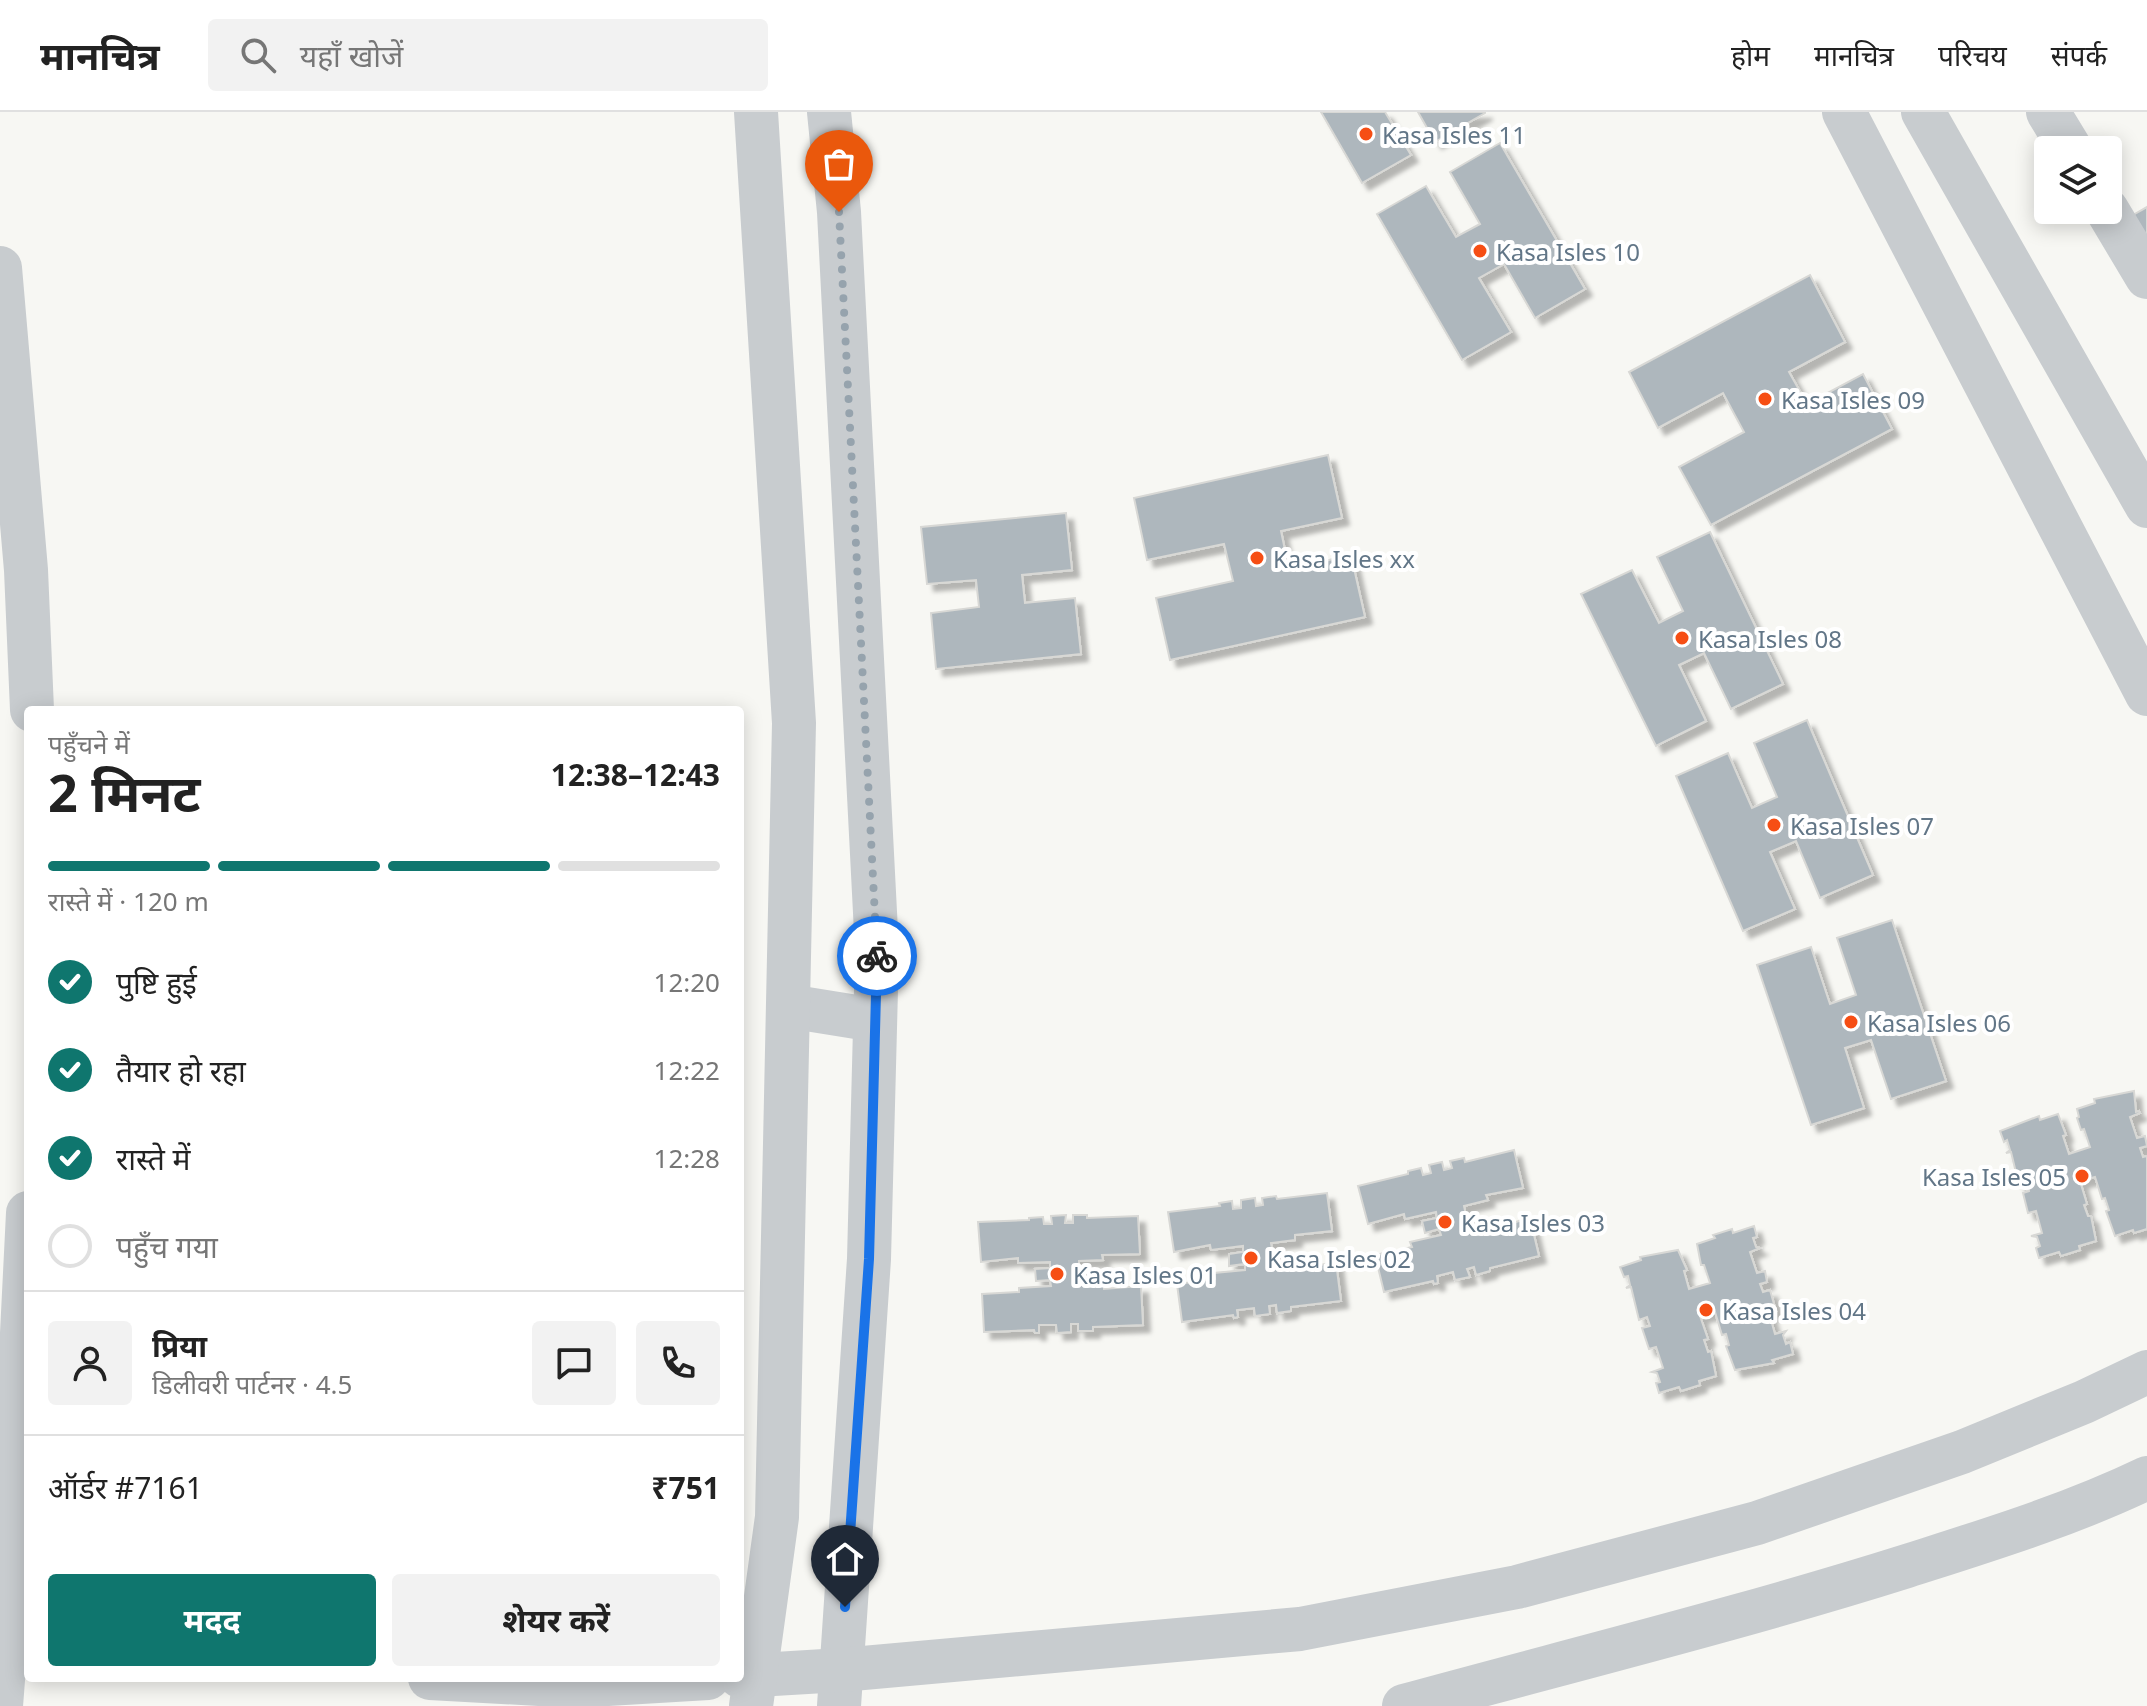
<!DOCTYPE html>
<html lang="hi">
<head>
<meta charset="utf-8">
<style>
	:root { --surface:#fff; --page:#f2f2f2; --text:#222; --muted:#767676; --line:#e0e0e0; --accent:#0f766e }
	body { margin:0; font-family:"Noto Sans","Noto Sans Devanagari",sans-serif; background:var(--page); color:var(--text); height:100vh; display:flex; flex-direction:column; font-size:30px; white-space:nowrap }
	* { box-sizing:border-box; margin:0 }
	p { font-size:26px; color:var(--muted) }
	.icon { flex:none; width:44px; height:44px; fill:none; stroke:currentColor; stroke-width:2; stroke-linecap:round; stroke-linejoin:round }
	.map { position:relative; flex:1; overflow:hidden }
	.side { position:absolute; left:24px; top:594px; width:720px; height:976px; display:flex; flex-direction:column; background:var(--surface); border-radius:8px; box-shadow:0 4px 20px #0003 }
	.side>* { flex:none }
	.fabs { position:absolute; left:2034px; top:24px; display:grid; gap:16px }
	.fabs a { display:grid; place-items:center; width:88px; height:88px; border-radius:8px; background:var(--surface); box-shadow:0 4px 20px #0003; font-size:40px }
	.pin { position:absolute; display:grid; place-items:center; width:68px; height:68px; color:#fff; margin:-82px -34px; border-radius:50% 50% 50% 0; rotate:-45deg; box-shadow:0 0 8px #0007 }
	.pin .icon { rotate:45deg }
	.courier { position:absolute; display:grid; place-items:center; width:80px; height:80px; margin:-40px; border:6px solid #1a73e8; border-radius:50%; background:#fff; color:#222; box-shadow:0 2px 10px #0007 }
	.overview em { font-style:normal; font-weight:700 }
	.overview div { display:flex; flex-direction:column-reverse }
	.overview { display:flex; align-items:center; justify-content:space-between; height:136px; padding:0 24px }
	h1 { font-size:52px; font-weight:700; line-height:60px }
	.bar { display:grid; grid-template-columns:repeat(4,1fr); gap:12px 8px; align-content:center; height:96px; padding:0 24px }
	.bar i { height:10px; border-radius:6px; background:var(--line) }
	.bar .on { background:var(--accent) }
	.bar p { grid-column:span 4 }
	.line { display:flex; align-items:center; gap:20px; padding:0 24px; border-top:2px solid var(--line) }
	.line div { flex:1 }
	.round { display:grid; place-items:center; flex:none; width:84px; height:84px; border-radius:8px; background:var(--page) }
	ol { padding:0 24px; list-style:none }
	li { display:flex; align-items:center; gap:24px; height:88px }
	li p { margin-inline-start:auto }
	li .icon { padding:8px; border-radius:50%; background:var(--accent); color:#fff; stroke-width:4 }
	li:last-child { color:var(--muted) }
	li i { width:44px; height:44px; border:4px solid var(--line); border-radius:50% }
	.button { display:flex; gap:16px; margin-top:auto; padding:16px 24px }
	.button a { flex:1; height:92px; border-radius:8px; background:var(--accent); color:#fff; font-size:32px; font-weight:700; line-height:92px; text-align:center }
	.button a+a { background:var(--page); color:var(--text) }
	header { display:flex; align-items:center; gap:48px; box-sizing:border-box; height:112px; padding:0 40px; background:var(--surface); border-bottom:2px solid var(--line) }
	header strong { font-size:38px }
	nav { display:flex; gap:44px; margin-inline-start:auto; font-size:28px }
	.search { width:560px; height:72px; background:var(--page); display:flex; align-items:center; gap:20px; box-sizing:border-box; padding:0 28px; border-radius:8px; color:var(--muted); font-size:30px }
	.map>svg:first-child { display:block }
	.building { fill:#aeb7bd; stroke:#d8d8d5; stroke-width:2; filter:url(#shadow) }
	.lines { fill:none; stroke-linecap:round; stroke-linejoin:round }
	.minor { stroke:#c8cccf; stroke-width:44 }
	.done { stroke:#96a3ad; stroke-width:8; stroke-dasharray:0 14.4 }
	.route { stroke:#1a73e8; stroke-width:10 }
	.poi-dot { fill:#f64e14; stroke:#fff; stroke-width:3 }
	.labels { text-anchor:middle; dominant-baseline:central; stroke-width:8; stroke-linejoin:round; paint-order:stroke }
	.poi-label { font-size:24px; fill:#627687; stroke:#fff; text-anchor:start }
</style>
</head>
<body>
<header>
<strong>मानचित्र</strong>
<div class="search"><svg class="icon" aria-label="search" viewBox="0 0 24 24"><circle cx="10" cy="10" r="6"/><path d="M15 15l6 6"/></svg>यहाँ खोजें</div>
<nav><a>होम</a><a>मानचित्र</a><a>परिचय</a><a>संपर्क</a></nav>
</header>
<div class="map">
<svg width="2147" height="1594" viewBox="0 0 2147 1594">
	<defs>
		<filter id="shadow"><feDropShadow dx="7" dy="7" stdDeviation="2" flood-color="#0004"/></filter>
	</defs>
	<rect width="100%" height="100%" fill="#f7f7f3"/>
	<g class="building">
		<path d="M1321 0H1385L1411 43 1362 71Z"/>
		<path d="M1418 0H1485V1L1435 30Z"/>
		<path d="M1500 31 1585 177 1535 206 1504 152 1479 166 1511 220 1462 248 1377 102 1426 74 1456 125 1480 112 1450 60Z"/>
		<path d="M2147 95V126L2133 103Z"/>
		<path d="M1810 163 1845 230 1789 260 1807 292 1863 262 1892 317 1711 413 1679 355 1744 320 1723 281 1658 316 1629 260Z"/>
		<path d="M1328 343 1342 406 1281 419 1289 457 1351 443 1365 505 1170 548 1156 486 1233 469 1224 432 1147 448 1134 386Z"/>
		<path d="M1066 401 1072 458 1022 463 1025 491 1075 486 1081 542 936 557 931 501 979 495 976 468 927 472 921 415Z"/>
		<path d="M1710 420 1783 572 1731 597 1704 541 1679 553 1706 609 1656 634 1581 482 1632 458 1659 511 1683 499 1657 445Z"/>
		<path d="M1807 608 1873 763 1820 786 1796 729 1770 740 1795 797 1743 819 1676 664 1728 641 1752 696 1777 685 1754 631Z"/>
		<path d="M1892 808 1946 969 1891 987 1871 928 1845 936 1864 996 1811 1013 1757 853 1811 835 1830 892 1856 883 1837 826Z"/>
		<path d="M2134 979 2136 1000 2139 999 2140 1001 2130 1005 2137 1026 2145 1024 2147 1034 2140 1036 2143 1045 2147 1044V1117L2134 1121 2133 1118 2115 1124 2106 1099 2109 1098 2105 1086 2102 1087 2095 1065 2080 1069 2087 1092 2084 1093 2088 1104H2091L2096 1129 2079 1134 2080 1138 2061 1144 2059 1140 2039 1146 2036 1136 2040 1134 2037 1125 2031 1124 2042 1121 2036 1099 2028 1101 2023 1081 2029 1079 2027 1070 2019 1073 2011 1040 2006 1041 2010 1038 2007 1028 2004 1030 2000 1019 2039 1004 2040 1008 2058 1002 2066 1023 2063 1024 2069 1042 2090 1035 2084 1017 2081 1018 2077 1006 2079 1005 2077 997 2095 991 2094 987Z"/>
		<path d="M1514 1038 1523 1076 1486 1083 1488 1088 1464 1094 1469 1117 1493 1111 1494 1116 1530 1106 1539 1144 1490 1156V1159L1476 1163 1474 1155 1467 1157 1470 1165 1455 1168 1453 1160 1437 1164 1438 1171 1434 1172 1433 1169 1384 1180 1375 1143 1412 1135 1410 1130 1441 1123 1439 1117 1425 1121 1422 1109 1437 1106 1436 1100 1405 1107 1404 1102 1368 1112 1358 1074 1408 1062V1059L1421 1056 1423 1063 1431 1061 1429 1053 1442 1050 1444 1058 1452 1056 1450 1049 1464 1046 1465 1050Z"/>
		<path d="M1327 1081 1332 1119 1295 1123V1128L1271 1131 1275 1154 1298 1151 1299 1157 1336 1150 1341 1189 1291 1195V1199L1277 1201 1276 1193 1269 1194 1270 1202 1255 1204 1254 1196 1237 1198 1238 1205 1234 1206 1233 1203 1182 1210 1177 1172 1215 1167 1214 1161 1245 1158V1152L1229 1154V1142L1243 1140V1134L1211 1138 1210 1133 1174 1140 1168 1100 1220 1094 1219 1091 1232 1089 1233 1097 1241 1096V1088L1255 1086 1256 1094 1263 1093 1262 1086 1276 1084 1277 1087Z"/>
		<path d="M1066 1103 1065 1111H1073V1103H1087V1106L1138 1104 1140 1142 1102 1143 1103 1148 1079 1149V1173L1104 1172V1177L1141 1174 1143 1213 1093 1215V1219H1078V1212H1071V1220L1057 1221 1056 1213H1039V1221H1035L1034 1218 984 1220 982 1182 1019 1180V1176L1051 1174 1050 1168 1036 1169 1035 1157 1050 1156V1150L1018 1151V1146L981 1150 978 1110 1029 1108V1106L1043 1105 1044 1112H1052L1051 1104Z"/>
		<path d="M1754 1114 1757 1125 1753 1126 1756 1135 1760 1136 1750 1140 1757 1161 1765 1159 1767 1170 1760 1172 1763 1180 1770 1178 1776 1199 1769 1201 1775 1222 1786 1219 1783 1223 1786 1232 1790 1230 1793 1242 1772 1248 1774 1251 1735 1258 1726 1234 1729 1233 1726 1222 1722 1223 1715 1200 1700 1204 1708 1227 1704 1228 1708 1240 1711 1239 1716 1264 1699 1269 1700 1273 1681 1279 1679 1275 1659 1281 1656 1271 1660 1270 1657 1261 1652 1260 1663 1256 1656 1235 1649 1237 1642 1216 1650 1214 1647 1205 1639 1208 1631 1175 1626 1176 1630 1173 1628 1164 1624 1165 1620 1155 1641 1148 1640 1145 1678 1138 1687 1158 1684 1159 1689 1177 1710 1171 1704 1153H1701L1697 1132 1715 1126 1713 1123 1732 1117 1733 1121Z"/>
	</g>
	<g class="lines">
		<g class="minor">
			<path d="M829 0 839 100 877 839 869 1147 839 1594"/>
			<path d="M1844 0 2147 582"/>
			<path d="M1923 0 2147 394"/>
			<path d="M2048 0 2071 38"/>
			<path d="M2107 98 2147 165"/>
			<path d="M0 156 26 458 32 598"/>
			<path d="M788 894 875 908"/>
			<path d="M740 1564 841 1558 1300 1517 1517 1475 1757 1411 1962 1340 2084 1290 2147 1260"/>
			<path d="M430 1566 575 1574 708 1566"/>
			<path d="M1 1594 8 1502 28 1101"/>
			<path d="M751 1594 777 1405 794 611 756 0"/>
			<path d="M1404 1594C1572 1548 1742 1506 1907 1454 1988 1428 2070 1403 2147 1366"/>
		</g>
	</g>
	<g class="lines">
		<path class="done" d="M839 100 877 844"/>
		<path class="route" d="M845 1495 869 1147 877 844"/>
	</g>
	<g class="poi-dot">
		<circle cx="1366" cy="22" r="8"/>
		<circle cx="1480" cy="139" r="8"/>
		<circle cx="1765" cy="287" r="8"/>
		<circle cx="1257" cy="446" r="8"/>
		<circle cx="1682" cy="526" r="8"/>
		<circle cx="1774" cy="713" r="8"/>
		<circle cx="1851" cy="910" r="8"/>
		<circle cx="2082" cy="1064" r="8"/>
		<circle cx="1445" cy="1110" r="8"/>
		<circle cx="1251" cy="1146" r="8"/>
		<circle cx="1057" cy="1162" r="8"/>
		<circle cx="1706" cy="1198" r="8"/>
	</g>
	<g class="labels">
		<g class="poi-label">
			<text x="1382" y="22">Kasa Isles 11</text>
			<text x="1496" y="139">Kasa Isles 10</text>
			<text x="1781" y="287">Kasa Isles 09</text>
			<text x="1273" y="446">Kasa Isles xx</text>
			<text x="1698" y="526">Kasa Isles 08</text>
			<text x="1790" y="713">Kasa Isles 07</text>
			<text x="1867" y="910">Kasa Isles 06</text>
			<text x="2066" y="1064" text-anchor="end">Kasa Isles 05</text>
			<text x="1461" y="1110">Kasa Isles 03</text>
			<text x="1267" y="1146">Kasa Isles 02</text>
			<text x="1073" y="1162">Kasa Isles 01</text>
			<text x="1722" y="1198">Kasa Isles 04</text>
		</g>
	</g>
</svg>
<div class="fabs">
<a><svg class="icon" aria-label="layers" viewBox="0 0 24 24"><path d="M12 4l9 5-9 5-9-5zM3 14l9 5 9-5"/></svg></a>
</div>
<div class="pin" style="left:839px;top:100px;background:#ea580c"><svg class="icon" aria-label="bag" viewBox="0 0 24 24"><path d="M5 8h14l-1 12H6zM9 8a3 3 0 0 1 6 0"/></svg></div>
<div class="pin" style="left:845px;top:1495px;background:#1f2937"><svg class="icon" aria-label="home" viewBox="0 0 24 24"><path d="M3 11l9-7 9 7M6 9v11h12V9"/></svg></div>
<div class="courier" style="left:877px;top:844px"><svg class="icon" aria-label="bike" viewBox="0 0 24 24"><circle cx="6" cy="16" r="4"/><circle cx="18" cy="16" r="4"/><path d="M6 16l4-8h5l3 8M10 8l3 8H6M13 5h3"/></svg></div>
<section class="side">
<div class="overview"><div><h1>2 मिनट</h1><p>पहुँचने में</p></div><em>12:38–12:43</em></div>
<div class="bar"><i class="on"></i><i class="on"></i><i class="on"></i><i></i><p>रास्ते में · 120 m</p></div>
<ol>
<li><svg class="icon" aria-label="check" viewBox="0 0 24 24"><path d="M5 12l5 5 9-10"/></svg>पुष्टि हुई<p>12:20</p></li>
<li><svg class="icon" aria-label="check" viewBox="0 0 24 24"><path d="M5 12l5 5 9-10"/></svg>तैयार हो रहा<p>12:22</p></li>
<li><svg class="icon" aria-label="check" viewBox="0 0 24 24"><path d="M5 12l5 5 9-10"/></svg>रास्ते में<p>12:28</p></li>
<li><i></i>पहुँच गया</li>
</ol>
<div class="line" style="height:144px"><a class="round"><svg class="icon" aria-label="person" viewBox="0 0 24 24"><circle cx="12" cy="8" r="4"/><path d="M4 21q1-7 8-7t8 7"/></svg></a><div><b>प्रिया</b><p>डिलीवरी पार्टनर · 4.5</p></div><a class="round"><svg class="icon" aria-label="chat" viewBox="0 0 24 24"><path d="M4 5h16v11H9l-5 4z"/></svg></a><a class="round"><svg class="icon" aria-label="phone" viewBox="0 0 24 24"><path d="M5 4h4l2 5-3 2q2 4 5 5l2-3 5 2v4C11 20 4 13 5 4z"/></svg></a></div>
<div class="line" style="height:104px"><div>ऑर्डर #7161</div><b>₹751</b></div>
<div class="button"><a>मदद</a><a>शेयर करें</a></div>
</section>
</div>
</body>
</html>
